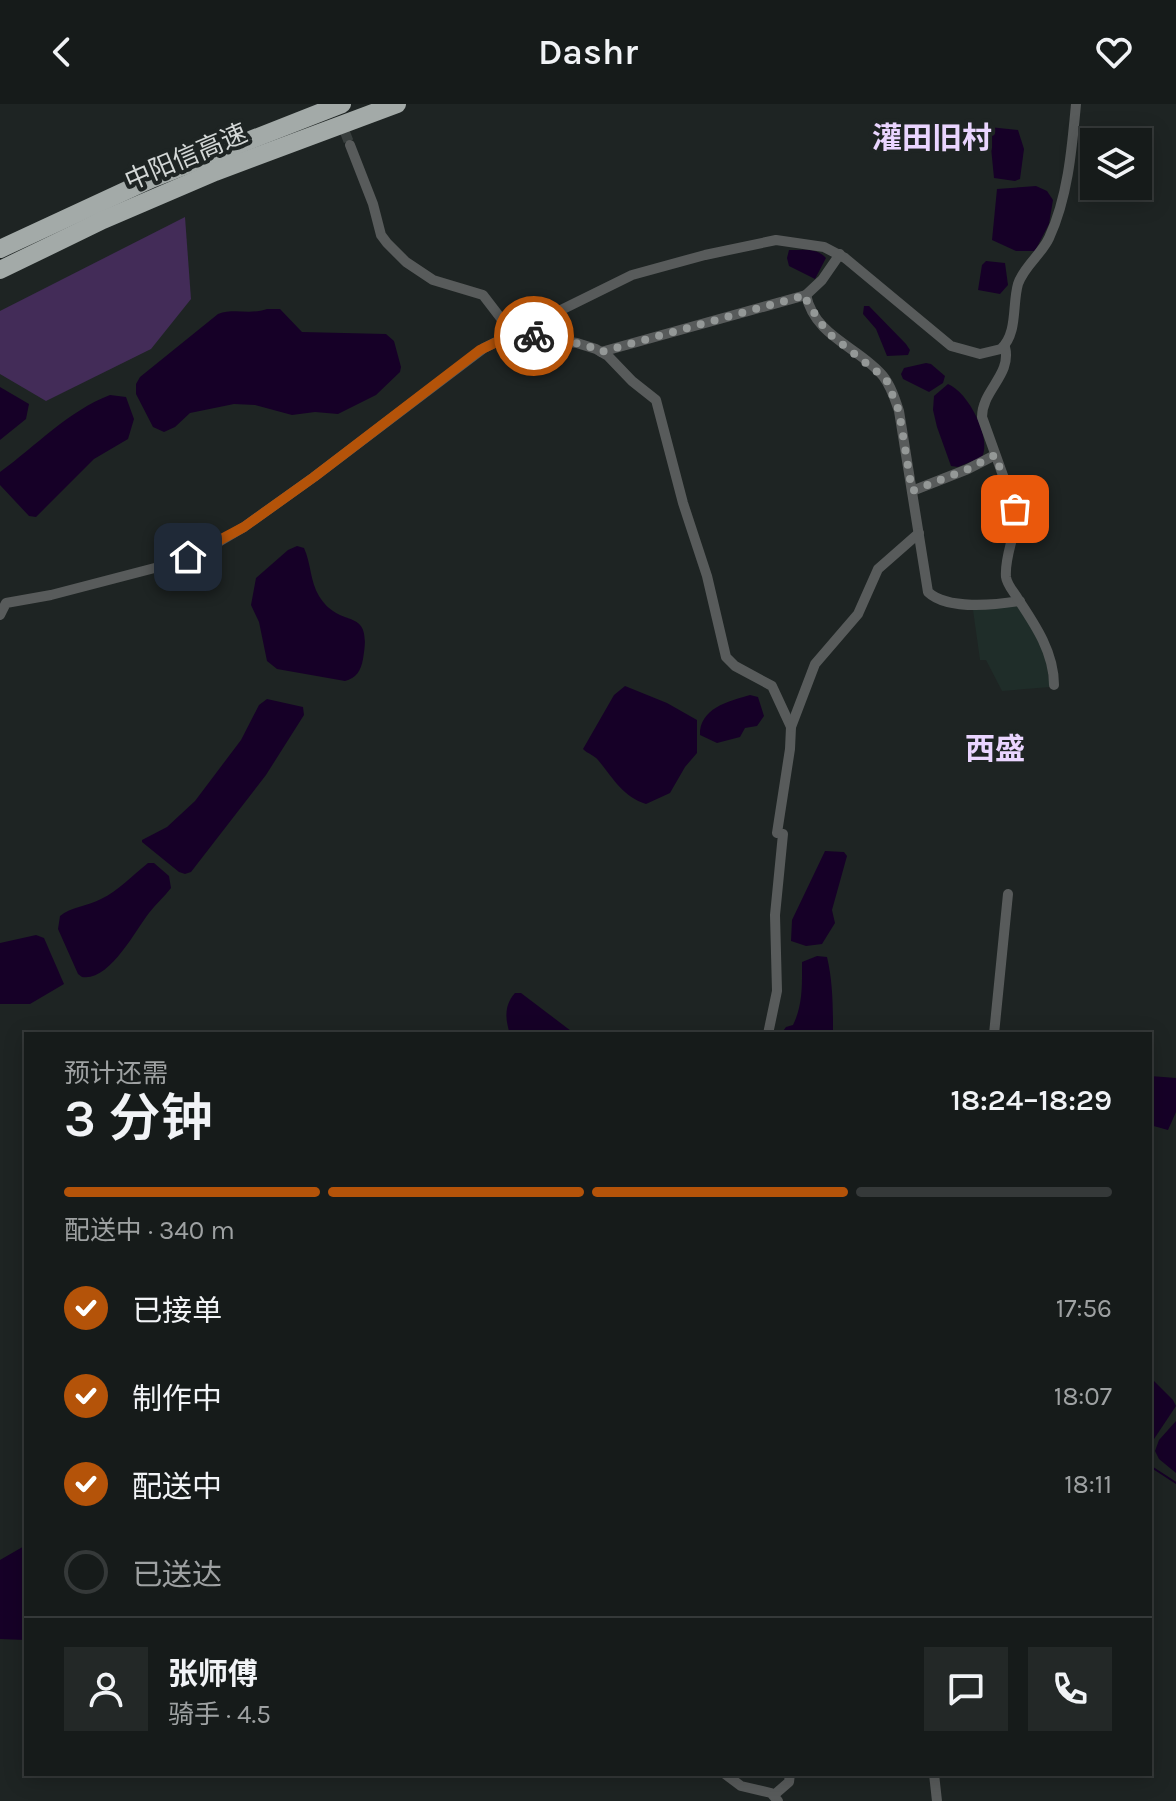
<!DOCTYPE html>
<html lang="zh">
<head>
<meta charset="utf-8">
<style>
	:root { --surface:#161b1a; --page:#232827; --text:#f1f3f6; --muted:#9ea1a2; --line:#353939; --accent:#b45309 }
	body { margin:0; font-family:Karla,"Noto Sans SC",sans-serif; background:var(--page); color:var(--text); height:100vh; display:flex; flex-direction:column; font-size:30px; white-space:nowrap }
	* { box-sizing:border-box; margin:0 }
	p { font-size:26px; color:var(--muted) }
	.icon { flex:none; width:44px; height:44px; fill:none; stroke:currentColor; stroke-width:2; stroke-linecap:round; stroke-linejoin:round }
	.map { position:relative; flex:1; overflow:hidden }
	.sheet { position:absolute; left:24px; top:928px; width:1128px; height:744px; display:flex; flex-direction:column; background:var(--surface); border-radius:0px; box-shadow:0 4px 20px #0003,0 0 0 2px var(--line) }
	.sheet>* { flex:none }
	.buttons { position:absolute; left:1080px; top:24px; display:grid; gap:16px }
	.buttons a { display:grid; place-items:center; width:72px; height:72px; border-radius:0px; background:var(--surface); box-shadow:0 4px 20px #0003,0 0 0 2px var(--line); font-size:40px }
	.pin { position:absolute; display:grid; place-items:center; width:68px; height:68px; color:#fff; margin:-34px; border-radius:16px; box-shadow:0 4px 12px #0006 }
	.courier { position:absolute; display:grid; place-items:center; width:80px; height:80px; margin:-40px; border:6px solid #b45309; border-radius:50%; background:#fff; color:#222; box-shadow:0 2px 10px #0007 }
	.headline em { font-style:normal; font-weight:600 }
	.headline div { display:flex; flex-direction:column-reverse }
	.headline { display:flex; align-items:center; justify-content:space-between; height:136px; padding:0 40px }
	h1 { font-size:52px; font-weight:600; line-height:60px }
	.bar { display:grid; grid-template-columns:repeat(4,1fr); gap:12px 8px; align-content:center; height:96px; padding:0 40px }
	.bar i { height:10px; border-radius:6px; background:var(--line) }
	.bar .current { background:var(--accent) }
	.bar p { grid-column:span 4 }
	.line { display:flex; align-items:center; gap:20px; padding:0 40px; border-top:2px solid var(--line) }
	.line div { flex:1 }
	.round { display:grid; place-items:center; flex:none; width:84px; height:84px; border-radius:0px; background:var(--page) }
	ol { padding:0 40px; list-style:none }
	li { display:flex; align-items:center; gap:24px; height:88px }
	li p { margin-inline-start:auto }
	li .icon { padding:8px; border-radius:50%; background:var(--accent); color:#fff; stroke-width:4 }
	li:last-child { color:var(--muted) }
	li i { width:44px; height:44px; border:4px solid var(--line); border-radius:50% }
	header { display:flex; justify-content:space-between; align-items:center; height:104px; padding:0 40px; background:var(--surface); font-size:36px; font-weight:600 }
	.map>svg:first-child { display:block }
	.built { fill:#1f2d29 }
	.green { fill:#432c58 }
	.water { fill:#160027 }
	.lines { fill:none; stroke-linecap:round; stroke-linejoin:round }
	.stream { stroke:#160027; stroke-width:2 }
	.minor-tunnel { stroke:#393f3e; stroke-width:10; stroke-dasharray:10 5; stroke-linecap:butt }
	.minor { stroke:#585b5b; stroke-width:10 }
	.motorway { stroke:#a3aaa8; stroke-width:18 }
	.done { stroke:#949897; stroke-width:8; stroke-dasharray:0 14.4 }
	.route { stroke:#b45309; stroke-width:10 }
	.labels { text-anchor:middle; dominant-baseline:central; stroke-width:8; stroke-linejoin:round; paint-order:stroke }
	.street-label { font-size:26px; fill:#d3d7d6; stroke:#1e2423 }
	.quarter-label { font-size:30px; font-weight:bold; fill:#ead5ff; stroke:#1e2423 }
</style>
</head>
<body>
<header><svg class="icon" aria-label="back" viewBox="0 0 24 24"><path d="M15 5l-7 7 7 7"/></svg>Dashr<svg class="icon" aria-label="heart" viewBox="0 0 24 24"><path d="M12 20l-8-8c-3-5 5-10 8-4 3-6 11-1 8 4z"/></svg></header>
<div class="map">
<svg width="1176" height="1697" viewBox="0 0 1176 1697">
	<rect width="100%" height="100%" fill="#1e2423"/>
	<path class="built" d="M1019 500 1044 541 1050 583 1002 587 986 556H980L973 506Z"/>
	<path class="green" d="M185 113 191 195 151 245 46 297 0 270V207Z"/>
	<g class="water">
		<path d="M989 23 1018 26 1024 45 1020 75 1015 77 994 74Z"/>
		<path d="M1036 82 1047 87 1053 96 1049 120 1035 147H1016L992 136 997 85Z"/>
		<path d="M789 146C803 146 816 143 826 154L815 175 789 162 787 154Z"/>
		<path d="M986 157 1005 159 1008 181 1000 190 978 186 982 161Z"/>
		<path d="M864 202H869L906 240 910 246 908 251 887 252 876 225 863 210Z"/>
		<path d="M267 205H280L302 228 386 230 394 237 401 263 400 268 376 291 338 310 315 308 292 311 255 301 234 300 190 309 175 323 164 328 153 323 136 290V280L140 273 218 210C234 204 250 211 267 205Z"/>
		<path d="M926 259 931 260 945 272 943 279 929 288 903 275 901 270 904 264Z"/>
		<path d="M948 280C968 288 992 334 982 353L958 363 951 362 937 323 933 306 934 292Z"/>
		<path d="M0 283 29 300 26 315 0 336Z"/>
		<path d="M110 291 126 293 134 315 128 335 94 355 36 413 29 412 0 381V368C36 342 68 307 110 291Z"/>
		<path d="M297 442 304 444C311 459 310 477 319 492 341 528 373 499 363 555 361 567 356 574 345 577L277 565 267 557 259 518 251 501 256 474 288 446Z"/>
		<path d="M625 582 667 599 697 616V649L685 663 670 689 646 700C623 693 613 674 598 656 594 651 588 650 583 645L614 591Z"/>
		<path d="M750 591 758 593 764 612 757 622 745 624 740 633 717 639 700 631C699 605 728 597 750 591Z"/>
		<path d="M267 595 303 603 304 611 266 671 191 768 185 770 179 768 142 738V736L167 723 195 697 241 636 259 601Z"/>
		<path d="M825 747 844 748 847 752 832 806 835 819 822 840 806 842 791 837 792 816Z"/>
		<path d="M148 759H154L169 772 171 784C164 793 156 800 149 809 135 827 109 878 82 873L78 870 58 825 60 812C70 803 89 802 101 795 118 787 133 771 148 759Z"/>
		<path d="M36 831 44 834 64 880 30 900H0V839Z"/>
		<path d="M817 852 827 853C833 878 833 904 833 930H781L786 923 793 921C803 901 802 880 802 858Z"/>
		<path d="M515 889H521L575 930H510C505 915 504 901 515 889Z"/>
		<path d="M1150 972 1176 974V1008L1168 1026 1150 1021Z"/>
		<path d="M1150 1273 1173 1296 1176 1302 1150 1341Z"/>
		<path d="M1176 1317V1369L1159 1355 1155 1347 1159 1336Z"/>
		<path d="M26 1441V1536L0 1535V1456Z"/>
	</g>
	<g class="lines">
		<path class="stream" d="M1150 1362 1176 1379"/>
		<path class="minor-tunnel" d="M334 0 350 41"/>
		<g class="minor">
			<path d="M350 41 373 100 381 131 387 139 406 158 433 176 483 191 513 230 577 239 596 245 608 252 632 277 656 296 683 399 707 472 726 553 735 562 772 582 791 623 790 645 777 729"/>
			<path d="M806 191C815 233 859 243 883 272 891 282 895 295 899 307L928 488C947 506 995 501 1020 497"/>
			<path d="M1005 243C1012 271 982 286 982 313L1015 405C1018 429 1004 450 1006 473 1007 481 1014 488 1018 495 1036 522 1054 549 1054 581"/>
			<path d="M601 248 806 191 822 176 840 150"/>
			<path d="M912 387 968 365 995 351"/>
			<path d="M0 511 6 499 51 491 170 460 205 446 244 423 314 373 484 244 632 171 705 151 776 136 824 143 845 154 951 242 980 250 1001 245C1018 229 1012 201 1018 180 1024 162 1041 151 1049 134 1068 93 1072 44 1076 0"/>
			<path d="M791 623 815 560 858 510 878 465 919 429"/>
			<path d="M768 930 777 887 775 811 783 730"/>
			<path d="M994 930 1008 790"/>
			<path d="M725 1670 741 1682 771 1689 778 1697"/>
			<path d="M934 1670 937 1697"/>
			<path d="M774 1691 789 1678 790 1670"/>
		</g>
		<g class="motorway">
			<path d="M0 145 151 75 342 0"/>
			<path d="M0 166 103 116 215 68 397 0"/>
		</g>
	</g>
	<g class="lines">
		<path class="done" d="M534 232 586 241 601 248 806 191 807 198 827 228 886 275 899 307 912 387 968 365 995 351 1015 405"/>
		<path class="route" d="M188 453 244 423 314 373 480 246 513 230 534 232"/>
	</g>
	<g class="labels">
		<g class="street-label">
			<text transform="translate(186 53) rotate(-23)">中阳信高速</text>
		</g>
		<g class="quarter-label">
			<text x="932" y="34">灌田旧村</text>
			<text x="995" y="645">西盛</text>
		</g>
	</g>
</svg>
<div class="buttons">
<a><svg class="icon" aria-label="layers" viewBox="0 0 24 24"><path d="M12 4l9 5-9 5-9-5zM3 14l9 5 9-5"/></svg></a>
</div>
<div class="pin" style="left:1015px;top:405px;background:#ea580c"><svg class="icon" aria-label="bag" viewBox="0 0 24 24"><path d="M5 8h14l-1 12H6zM9 8a3 3 0 0 1 6 0"/></svg></div>
<div class="pin" style="left:188px;top:453px;background:#1f2937"><svg class="icon" aria-label="home" viewBox="0 0 24 24"><path d="M3 11l9-7 9 7M6 9v11h12V9"/></svg></div>
<div class="courier" style="left:534px;top:232px"><svg class="icon" aria-label="bike" viewBox="0 0 24 24"><circle cx="6" cy="16" r="4"/><circle cx="18" cy="16" r="4"/><path d="M6 16l4-8h5l3 8M10 8l3 8H6M13 5h3"/></svg></div>
<section class="sheet">
<div class="headline"><div><h1>3 分钟</h1><p>预计还需</p></div><em>18:24–18:29</em></div>
<div class="bar"><i class="current"></i><i class="current"></i><i class="current"></i><i></i><p>配送中 · 340 m</p></div>
<ol>
<li><svg class="icon" aria-label="check" viewBox="0 0 24 24"><path d="M5 12l5 5 9-10"/></svg>已接单<p>17:56</p></li>
<li><svg class="icon" aria-label="check" viewBox="0 0 24 24"><path d="M5 12l5 5 9-10"/></svg>制作中<p>18:07</p></li>
<li><svg class="icon" aria-label="check" viewBox="0 0 24 24"><path d="M5 12l5 5 9-10"/></svg>配送中<p>18:11</p></li>
<li><i></i>已送达</li>
</ol>
<div class="line" style="height:144px"><a class="round"><svg class="icon" aria-label="person" viewBox="0 0 24 24"><circle cx="12" cy="8" r="4"/><path d="M4 21q1-7 8-7t8 7"/></svg></a><div><b>张师傅</b><p>骑手 · 4.5</p></div><a class="round"><svg class="icon" aria-label="chat" viewBox="0 0 24 24"><path d="M4 5h16v11H9l-5 4z"/></svg></a><a class="round"><svg class="icon" aria-label="phone" viewBox="0 0 24 24"><path d="M5 4h4l2 5-3 2q2 4 5 5l2-3 5 2v4C11 20 4 13 5 4z"/></svg></a></div>
</section>
</div>
</body>
</html>
